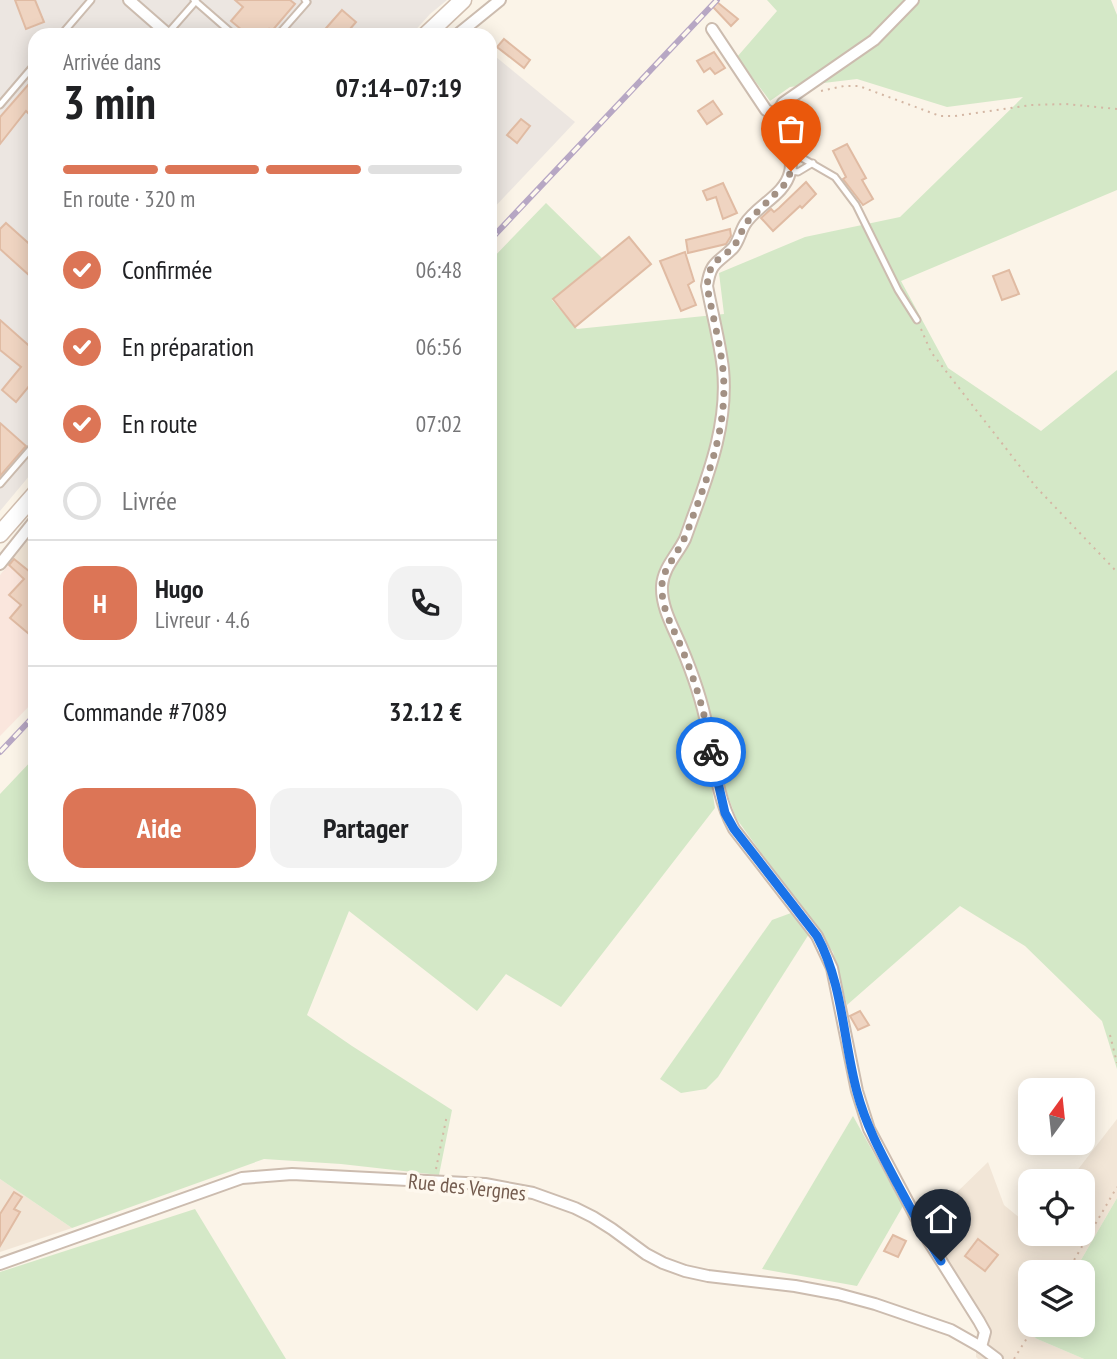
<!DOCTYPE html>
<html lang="fr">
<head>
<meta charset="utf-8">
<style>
	:root { --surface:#fff; --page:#f2f2f2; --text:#202124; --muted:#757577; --line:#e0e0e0; --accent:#dc7556 }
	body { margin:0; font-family:"PT Sans Narrow",sans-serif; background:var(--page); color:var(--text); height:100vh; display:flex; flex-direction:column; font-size:26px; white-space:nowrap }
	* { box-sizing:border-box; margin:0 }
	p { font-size:23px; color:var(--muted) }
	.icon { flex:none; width:38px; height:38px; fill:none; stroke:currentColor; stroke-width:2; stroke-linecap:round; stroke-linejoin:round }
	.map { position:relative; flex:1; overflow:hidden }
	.side { position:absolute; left:28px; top:28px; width:469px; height:854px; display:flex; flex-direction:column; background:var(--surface); border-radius:21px; box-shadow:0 4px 18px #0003 }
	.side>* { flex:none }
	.needle { width:46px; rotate:15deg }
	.fabs { position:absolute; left:1018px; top:1078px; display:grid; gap:14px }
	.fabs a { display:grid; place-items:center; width:77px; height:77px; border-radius:14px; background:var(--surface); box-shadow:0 4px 18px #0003; font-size:35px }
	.pin { position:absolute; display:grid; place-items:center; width:60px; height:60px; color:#fff; margin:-72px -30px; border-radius:50% 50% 50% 0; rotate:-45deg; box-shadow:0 0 7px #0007 }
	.pin .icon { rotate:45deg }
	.courier { position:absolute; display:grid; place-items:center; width:70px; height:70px; margin:-35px; border:5px solid #1a73e8; border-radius:50%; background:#fff; color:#222; box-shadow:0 2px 9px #0007 }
	.overview em { font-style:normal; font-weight:600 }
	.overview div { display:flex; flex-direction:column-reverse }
	.overview { display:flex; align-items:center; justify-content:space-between; height:119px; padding:0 35px }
	h1 { font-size:46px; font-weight:600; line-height:52px }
	.bar { display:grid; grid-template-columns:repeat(4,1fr); gap:10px 7px; align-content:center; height:84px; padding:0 35px }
	.bar i { height:9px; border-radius:5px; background:var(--line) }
	.bar .active { background:var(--accent) }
	.bar p { grid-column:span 4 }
	.line { display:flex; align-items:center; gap:18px; padding:0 35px; border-top:2px solid var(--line) }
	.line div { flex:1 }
	.round { display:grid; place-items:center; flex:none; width:74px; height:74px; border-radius:21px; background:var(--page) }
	ol { padding:0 35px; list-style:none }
	li { display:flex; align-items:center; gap:21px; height:77px }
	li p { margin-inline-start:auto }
	li .icon { padding:7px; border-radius:50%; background:var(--accent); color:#fff; stroke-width:4 }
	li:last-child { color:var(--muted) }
	li i { width:38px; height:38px; border:4px solid var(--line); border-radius:50% }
	.action { display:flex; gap:14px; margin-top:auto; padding:14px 35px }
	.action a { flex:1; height:80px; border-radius:21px; background:var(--accent); color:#fff; font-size:28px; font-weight:600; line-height:80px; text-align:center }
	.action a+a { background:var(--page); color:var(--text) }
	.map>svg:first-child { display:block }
	.residential { fill:#f2e6d7 }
	.commercial { fill:#fae6dd }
	.industrial { fill:#ece6e1 }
	.green { fill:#d4e8c7 }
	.building { fill:#efd4c1; stroke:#e0bba3; stroke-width:2 }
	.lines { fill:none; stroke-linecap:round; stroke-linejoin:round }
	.lane-casing { stroke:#ccbcaf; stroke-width:9 }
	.street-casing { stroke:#ccbcaf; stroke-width:14 }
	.secondary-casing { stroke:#d1beaf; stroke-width:19 }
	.path { stroke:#d4b7a4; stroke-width:2; stroke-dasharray:2 5; stroke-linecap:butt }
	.lane { stroke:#fff; stroke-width:5 }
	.street { stroke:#fff; stroke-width:10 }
	.secondary { stroke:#fff; stroke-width:16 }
	.rail-casing { stroke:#b7a7c4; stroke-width:6 }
	.rail { stroke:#fef8ee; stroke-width:3.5; stroke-dasharray:10; stroke-linecap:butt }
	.done { stroke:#a39184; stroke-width:7; stroke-dasharray:0 12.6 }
	.route { stroke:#1a73e8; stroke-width:9 }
	.labels { text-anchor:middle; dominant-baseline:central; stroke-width:7; stroke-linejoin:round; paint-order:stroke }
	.street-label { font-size:21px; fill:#735b4e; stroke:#fef8ee }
</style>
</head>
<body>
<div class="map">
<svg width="1117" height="1359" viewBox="0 0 1117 1359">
	<rect width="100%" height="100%" fill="#fbf4e8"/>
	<g class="residential">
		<path d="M35 531V576L13 559Z"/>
		<path d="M1117 1119V1198L1074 1272H1031V1325H1043L1035 1338 1084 1359H978L976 1357 977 1328 918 1230 988 1162 1004 1205 1031 1227V1234H1083V1181H1069Z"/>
		<path d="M0 1179 72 1228 0 1252Z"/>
	</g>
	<path class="commercial" d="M13 559 35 576V700L0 736V575Z"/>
	<g class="industrial">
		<path d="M0 0H447L430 14 411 35H35V469L0 511Z"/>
		<path d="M490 52 575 122 490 212Z"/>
	</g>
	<g class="green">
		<path d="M767 0H1111L1117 15V190L901 281 948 368 1041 431 1117 370V1069L1102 1021 1025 946 960 906 847 1005 833 952 736 818 702 724 715 808 561 1007 506 974 477 1011 349 911 307 1015 352 1046 452 1110 439 1175 341 1164 264 1159 72 1228 0 1179V794L35 757V875H490V261L546 203 602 258 552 300 577 329 724 314 719 273 805 237 900 217 1023 97 947 107 857 79 790 87 770 101 737 57 777 11Z"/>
		<path d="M791 913 809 934 718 1077 706 1089 681 1093 660 1079 772 920Z"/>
		<path d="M853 1116 903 1206 857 1286 762 1269Z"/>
		<path d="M1117 1198V1359H1084L1035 1338 1043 1325H1083V1272H1074Z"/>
		<path d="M195 1209 286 1359H0V1272Z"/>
	</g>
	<g class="building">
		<path d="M15 0H35L44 22 26 29Z"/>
		<path d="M235 0H290L295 4 271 32 269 29 264 35H248L231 21 243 7Z"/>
		<path d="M717 2 738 19 731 26 713 7Z"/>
		<path d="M342 10 356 22 345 35H320Z"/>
		<path d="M504 39 530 60 524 68 497 47Z"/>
		<path d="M714 52 725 68 715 74 710 68 704 72 697 61Z"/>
		<path d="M35 77V105L28 113 26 111 0 144V117Z"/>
		<path d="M713 101 722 114 707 124 698 111Z"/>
		<path d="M521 119 530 126 517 143 507 135Z"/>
		<path d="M799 124 806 138 795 145 788 130Z"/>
		<path d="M847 144 866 178 862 180 873 199 863 205 843 179 846 177 833 151Z"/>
		<path d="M806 182 816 194 802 208 800 206 773 231 761 218 771 209 774 212 779 208Z"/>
		<path d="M723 183 737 213 723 219 716 197 707 200 703 191Z"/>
		<path d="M6 223 35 249V270L30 276 0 249V229Z"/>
		<path d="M730 229 731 236 726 244 688 253 686 240Z"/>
		<path d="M629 237 651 264 575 327 553 299Z"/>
		<path d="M685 252 694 281 688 285 696 305 681 311 660 261Z"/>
		<path d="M1009 270 1019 294 1002 300 993 276Z"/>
		<path d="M0 320 35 351V379L16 402 2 390 21 367 0 350Z"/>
		<path d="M0 423 26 446 0 476Z"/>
		<path d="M14 559 35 576V639L10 618 21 605 9 595 24 579 9 565Z"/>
		<path d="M860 1011 869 1025 858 1030 850 1016Z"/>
		<path d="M14 1192 22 1197 14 1209 20 1212 0 1246V1214Z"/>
		<path d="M893 1235 906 1241 898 1257 884 1251Z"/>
		<path d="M978 1239 998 1255 985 1271 965 1256Z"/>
	</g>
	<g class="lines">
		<g class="lane-casing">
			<g id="lane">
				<path d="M194 0 234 35"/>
				<path d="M168 33 196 1"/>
				<path d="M61 35 91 0"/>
				<path d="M278 35 307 2 305 0"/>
				<path d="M0 105 35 64"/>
				<path d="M790 151 835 177 856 205 898 290 917 320"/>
				<path d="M791 171 798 172 813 163"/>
				<path d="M0 484 33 446"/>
			</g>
		</g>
		<g class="street-casing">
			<g id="street">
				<path d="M129 0 169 35"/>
				<path d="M712 29 766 110 776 115"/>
				<path d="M457 35 500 0"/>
				<path d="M776 115C778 134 795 153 790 172 785 195 757 205 745 224 740 232 739 241 733 248 717 264 711 261 707 286 712 313 720 342 723 369 728 420 711 468 694 514 691 522 688 531 685 539 677 555 663 568 662 586 661 607 673 627 681 646 692 672 702 700 707 727 714 762 717 797 734 829L817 936 832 968 857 1091 869 1129 928 1240 979 1321 985 1332 981 1347"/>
				<path d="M776 115 783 103 874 40 913 0"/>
				<path d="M0 564 35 520"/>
				<path d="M0 1264 242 1178 292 1174 485 1184 533 1193 575 1208 593 1217 612 1229 646 1254 663 1263 685 1271 708 1276 795 1286 838 1294 875 1304 951 1330 981 1347 997 1359"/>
			</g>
		</g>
		<g class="secondary-casing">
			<g id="secondary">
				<path d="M426 35 463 0"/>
				<path d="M0 534 35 494"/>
			</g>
		</g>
		<g class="path">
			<path d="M821 91 844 86H859L940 116H955L1031 105 1066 104 1117 109"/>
			<path d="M921 329 931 352 1036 487 1117 572"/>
			<path d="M1110 1035 1117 1063"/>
			<path d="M436 1169 447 1115"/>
			<path d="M1067 1272 1117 1187"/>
			<path d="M1014 1359 1035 1325"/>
		</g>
		<use href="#lane" class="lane"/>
		<use href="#street" class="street"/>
		<use href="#secondary" class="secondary"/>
		<g class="rail-casing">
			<g id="rail">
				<path d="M490 240 717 0"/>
				<path d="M0 752 35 715"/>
			</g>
		</g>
		<use href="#rail" class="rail"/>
	</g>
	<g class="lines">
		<path class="done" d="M711 752C706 716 696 683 682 649 674 629 662 611 662 589 661 573 671 563 678 550 685 539 689 527 693 516 711 469 728 421 723 370 720 343 712 313 707 286L709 272 715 262 734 247 746 223 786 183 791 171"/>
		<path class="route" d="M711 752 725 813 734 829 817 936C843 984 843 1040 857 1092 866 1126 882 1155 898 1185 912 1211 925 1236 941 1261"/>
	</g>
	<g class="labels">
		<g class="street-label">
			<text transform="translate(467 1187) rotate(6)">Rue des Vergnes</text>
		</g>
	</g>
</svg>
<div class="fabs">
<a><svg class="needle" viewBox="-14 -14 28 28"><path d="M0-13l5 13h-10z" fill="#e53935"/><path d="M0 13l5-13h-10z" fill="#757577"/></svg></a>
<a><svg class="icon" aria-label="locate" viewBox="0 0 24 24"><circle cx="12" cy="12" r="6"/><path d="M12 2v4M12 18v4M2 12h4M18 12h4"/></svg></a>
<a><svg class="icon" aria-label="layers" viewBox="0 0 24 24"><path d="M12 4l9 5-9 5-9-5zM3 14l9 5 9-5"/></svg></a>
</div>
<div class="pin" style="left:791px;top:171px;background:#ea580c"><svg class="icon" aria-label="bag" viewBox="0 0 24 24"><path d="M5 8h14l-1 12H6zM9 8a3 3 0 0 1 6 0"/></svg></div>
<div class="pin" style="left:941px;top:1261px;background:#1f2937"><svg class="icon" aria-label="home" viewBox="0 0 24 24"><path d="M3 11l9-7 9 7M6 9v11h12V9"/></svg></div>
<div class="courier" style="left:711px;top:752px"><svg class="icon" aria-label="bike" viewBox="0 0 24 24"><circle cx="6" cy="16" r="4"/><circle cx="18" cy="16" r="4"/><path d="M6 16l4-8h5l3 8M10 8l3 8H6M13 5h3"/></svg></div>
<section class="side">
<div class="overview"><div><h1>3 min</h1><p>Arrivée dans</p></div><em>07:14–07:19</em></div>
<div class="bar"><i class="active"></i><i class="active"></i><i class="active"></i><i></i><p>En route · 320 m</p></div>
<ol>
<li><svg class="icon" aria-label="check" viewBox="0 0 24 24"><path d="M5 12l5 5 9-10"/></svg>Confirmée<p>06:48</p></li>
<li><svg class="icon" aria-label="check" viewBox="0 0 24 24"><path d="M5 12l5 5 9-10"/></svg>En préparation<p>06:56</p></li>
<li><svg class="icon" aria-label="check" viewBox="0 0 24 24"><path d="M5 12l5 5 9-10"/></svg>En route<p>07:02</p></li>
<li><i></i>Livrée</li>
</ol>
<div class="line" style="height:126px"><b class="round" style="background:var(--accent);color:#fff">H</b><div><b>Hugo</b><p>Livreur · 4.6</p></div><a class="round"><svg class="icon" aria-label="phone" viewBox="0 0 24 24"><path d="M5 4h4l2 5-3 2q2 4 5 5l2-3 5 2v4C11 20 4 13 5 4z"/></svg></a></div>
<div class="line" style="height:91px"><div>Commande #7089</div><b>32.12 €</b></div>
<div class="action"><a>Aide</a><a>Partager</a></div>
</section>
</div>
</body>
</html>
